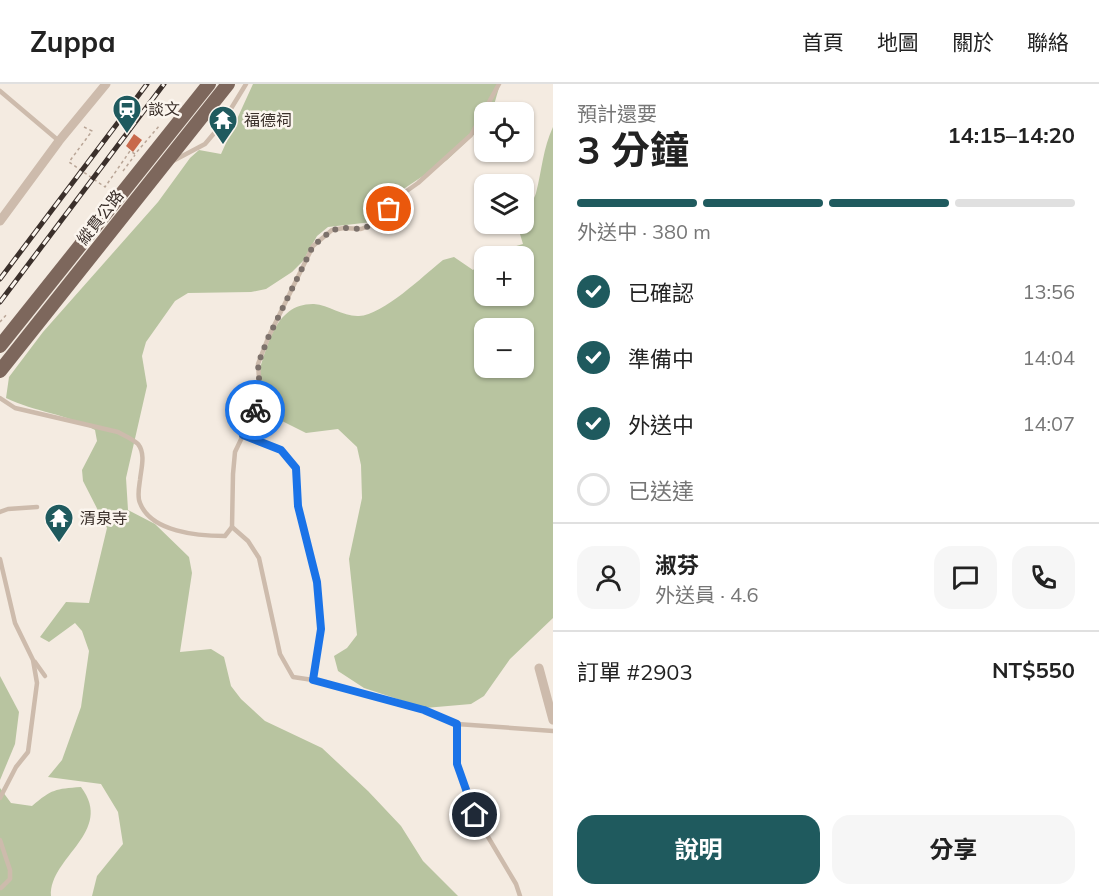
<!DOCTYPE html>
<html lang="zh-TW">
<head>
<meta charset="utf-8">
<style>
	:root { --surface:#fff; --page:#f6f6f6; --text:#222; --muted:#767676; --line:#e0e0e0; --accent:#1f5a5e }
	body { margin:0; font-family:Mulish,"Noto Sans TC",sans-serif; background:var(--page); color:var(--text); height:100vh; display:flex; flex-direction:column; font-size:22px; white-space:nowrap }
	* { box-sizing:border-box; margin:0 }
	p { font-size:20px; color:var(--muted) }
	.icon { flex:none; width:33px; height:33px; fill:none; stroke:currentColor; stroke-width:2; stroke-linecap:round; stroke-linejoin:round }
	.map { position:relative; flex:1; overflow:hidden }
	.side { display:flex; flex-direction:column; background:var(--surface); width:546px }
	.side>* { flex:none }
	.tools { position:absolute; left:474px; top:18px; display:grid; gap:12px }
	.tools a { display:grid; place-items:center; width:60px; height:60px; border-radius:12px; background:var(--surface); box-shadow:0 2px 4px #0004; font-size:30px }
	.pin { position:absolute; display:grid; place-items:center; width:51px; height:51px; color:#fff; margin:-26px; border:3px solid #fff; border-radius:50%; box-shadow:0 2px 6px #0007 }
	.courier { position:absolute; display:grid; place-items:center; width:60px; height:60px; margin:-30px; border:4px solid #1a73e8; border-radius:50%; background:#fff; color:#222; box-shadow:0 2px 8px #0007 }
	.overview em { font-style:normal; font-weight:700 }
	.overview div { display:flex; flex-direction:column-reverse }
	.overview { display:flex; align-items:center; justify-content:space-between; height:102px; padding:0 24px }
	h1 { font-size:39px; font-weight:700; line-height:45px }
	.bar { display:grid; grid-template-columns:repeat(4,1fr); gap:9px 6px; align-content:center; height:72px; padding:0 24px }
	.bar i { height:8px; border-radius:4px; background:var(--line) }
	.bar .active { background:var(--accent) }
	.bar p { grid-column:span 4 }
	.line { display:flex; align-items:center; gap:15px; padding:0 24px; border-top:2px solid var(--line) }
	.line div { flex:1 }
	.round { display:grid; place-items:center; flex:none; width:63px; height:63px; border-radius:18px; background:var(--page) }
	ol { padding:0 24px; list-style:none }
	li { display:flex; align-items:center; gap:18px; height:66px }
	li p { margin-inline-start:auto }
	li .icon { padding:6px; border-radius:50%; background:var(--accent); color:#fff; stroke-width:4 }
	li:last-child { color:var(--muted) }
	li i { width:33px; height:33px; border:3px solid var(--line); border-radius:50% }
	.button { display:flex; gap:12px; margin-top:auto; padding:12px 24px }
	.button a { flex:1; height:69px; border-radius:18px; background:var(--accent); color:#fff; font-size:24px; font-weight:700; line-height:69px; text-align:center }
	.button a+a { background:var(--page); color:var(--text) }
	header { display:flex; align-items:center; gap:36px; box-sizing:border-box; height:84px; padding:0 30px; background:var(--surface); border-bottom:2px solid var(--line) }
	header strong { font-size:28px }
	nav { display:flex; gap:33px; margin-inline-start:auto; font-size:21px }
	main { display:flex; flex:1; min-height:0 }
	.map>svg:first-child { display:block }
	.green { fill:#b8c4a0; fill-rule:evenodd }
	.building { fill:#c8694b }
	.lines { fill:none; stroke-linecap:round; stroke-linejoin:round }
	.path { stroke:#b9a596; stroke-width:1.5; stroke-dasharray:3 3; stroke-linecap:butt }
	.service { stroke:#cdbbac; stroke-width:4.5 }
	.minor { stroke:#cdbbac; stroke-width:9 }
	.primary { stroke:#7d675c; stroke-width:14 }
	.rail-casing { stroke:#3b302b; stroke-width:5 }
	.rail { stroke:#fbf5ee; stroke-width:3; stroke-dasharray:9; stroke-linecap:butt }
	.done { stroke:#7c716b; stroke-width:6; stroke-dasharray:0 10.8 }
	.route { stroke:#1a73e8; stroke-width:8 }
	.labels { text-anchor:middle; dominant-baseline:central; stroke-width:5; stroke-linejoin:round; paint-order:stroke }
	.poi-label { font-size:16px; fill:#3b302b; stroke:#fbf5ee; text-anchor:start }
	.street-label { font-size:16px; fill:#3b302b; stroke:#fbf5ee }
</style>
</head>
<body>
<header>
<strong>Zuppa</strong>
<nav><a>首頁</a><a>地圖</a><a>關於</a><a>聯絡</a></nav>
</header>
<main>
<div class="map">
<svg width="553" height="812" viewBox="0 0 553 812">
	<rect width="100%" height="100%" fill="#f4ebe1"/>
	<g class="green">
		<path d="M253 0H500L492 28H484V41L447 76 399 108 381 137 328 143 317 152 303 177 292 188 266 205 251 208 188 209 175 217 146 258 142 272 147 302 126 394 128 426 155 440 189 473 192 489 180 568 211 565 224 573 231 602 241 615 265 637 322 664 368 707 401 742 423 777 458 812H92L97 792 123 760 118 728 101 700 48 693 62 676 81 623 89 567 82 547 75 539 49 558 40 553 66 518 89 519 107 444 83 397 82 386 97 357 95 346C67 330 35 328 6 314L9 293 43 248 158 118 190 74 199 66 221 70Z"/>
		<path d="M553 43V534L510 575 484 612 471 620 425 624 364 604 338 587 334 572 347 564 357 551 349 475 362 414 361 381 357 363 338 345 306 349 276 334 269 326 257 294C267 265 274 219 314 220 329 221 344 233 359 232 383 231 423 192 443 176L454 173 473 186 484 177V212H524V172H492L500 167 523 160 517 140H524C524 123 532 122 536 109 542 86 543 64 553 43ZM484 244H524V284H484Z"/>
		<path d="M0 592 19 628 15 660 0 696Z"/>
		<path d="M81 703C115 748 49 773 51 812H0V704L11 719 32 722C52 705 55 705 81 703Z"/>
	</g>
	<path class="building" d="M134 50 142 56 133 68 126 62Z"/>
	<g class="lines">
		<g class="path">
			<path d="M84 43 92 47 69 78 105 103 130 67 135 70 160 41"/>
			<path d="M84 86 107 56"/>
			<path d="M123 87 135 71"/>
			<path d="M0 238 7 230"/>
		</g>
		<g class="service">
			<path d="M0 7 59 57"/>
			<path d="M171 78 205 60 221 41 246 0"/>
			<path d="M0 314 15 324 118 348C125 352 133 355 138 360 146 370 141 385 140 396 139 403 137 413 140 419 151 448 198 452 225 452L232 443 233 390 235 368 255 326 260 308 258 280 268 254 313 162 332 146 344 144 361 145 377 139 401 111 418 99 471 51 499 0"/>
			<path d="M243 350 281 366 295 384 298 422 317 498 321 545 313 596"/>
			<path d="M0 428 8 425 37 423"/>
			<path d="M232 443 248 457 259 474 280 570 293 593 313 596 424 625 457 640 553 647"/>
			<path d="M0 475 15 539 33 576 37 599 28 668 16 683 0 714"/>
			<path d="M35 578 45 592"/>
			<path d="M457 640V680L475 731 516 800 520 812"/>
			<path d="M0 756 10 786V795L1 804"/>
		</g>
		<g class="minor">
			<path d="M0 137 59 57 106 0"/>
			<path d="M539 584 553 636"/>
		</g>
		<g class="primary">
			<path d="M0 262 209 0"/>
			<path d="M0 287 228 0"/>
		</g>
		<g class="rail-casing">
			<g id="rail">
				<path d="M0 195 147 0"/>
				<path d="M0 218 164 0"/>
			</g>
		</g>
		<use href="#rail" class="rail"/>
	</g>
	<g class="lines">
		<path class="done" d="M255 326 260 308 258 280 268 254 313 162 332 146 344 144 361 145 377 139 389 125"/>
		<path class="route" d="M255 326 243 351 281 366 296 384 298 422 317 498 321 545 313 596 424 626 457 640V680L475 731"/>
	</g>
	<defs>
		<g id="station-pin" transform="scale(1.5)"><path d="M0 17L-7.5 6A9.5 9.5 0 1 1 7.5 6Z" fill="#1f5a5e" stroke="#fbf5ee"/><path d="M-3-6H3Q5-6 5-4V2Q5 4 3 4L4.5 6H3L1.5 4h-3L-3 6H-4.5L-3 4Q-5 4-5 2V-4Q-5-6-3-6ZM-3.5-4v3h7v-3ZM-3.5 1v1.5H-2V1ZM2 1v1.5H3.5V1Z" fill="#fff"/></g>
		<g id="temple-pin" transform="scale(1.5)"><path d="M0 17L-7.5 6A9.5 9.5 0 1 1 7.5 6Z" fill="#1f5a5e" stroke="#fbf5ee"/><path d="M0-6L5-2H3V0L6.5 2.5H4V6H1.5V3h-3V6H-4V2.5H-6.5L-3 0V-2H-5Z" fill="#fff"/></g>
	</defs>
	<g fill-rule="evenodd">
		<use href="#station-pin" x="127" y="25"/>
		<use href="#temple-pin" x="223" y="36"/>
		<use href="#temple-pin" x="59" y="434"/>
	</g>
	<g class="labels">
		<g class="poi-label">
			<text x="148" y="25">談文</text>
			<text x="244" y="36">福德祠</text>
			<text x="80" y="434">清泉寺</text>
		</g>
		<g class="street-label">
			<text transform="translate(100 133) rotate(-52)">縱貫公路</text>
		</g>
	</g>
</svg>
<div class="tools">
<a><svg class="icon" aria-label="locate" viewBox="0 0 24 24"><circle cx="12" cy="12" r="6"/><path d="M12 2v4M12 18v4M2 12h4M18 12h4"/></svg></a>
<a><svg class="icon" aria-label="layers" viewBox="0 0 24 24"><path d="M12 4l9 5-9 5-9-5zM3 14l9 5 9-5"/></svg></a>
<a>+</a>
<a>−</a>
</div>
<div class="pin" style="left:389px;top:125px;background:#ea580c"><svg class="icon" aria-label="bag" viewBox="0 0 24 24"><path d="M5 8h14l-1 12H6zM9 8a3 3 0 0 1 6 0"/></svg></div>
<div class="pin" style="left:475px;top:731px;background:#1f2937"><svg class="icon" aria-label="home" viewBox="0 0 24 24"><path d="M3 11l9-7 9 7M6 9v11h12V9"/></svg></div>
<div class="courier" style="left:255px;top:326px"><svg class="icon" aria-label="bike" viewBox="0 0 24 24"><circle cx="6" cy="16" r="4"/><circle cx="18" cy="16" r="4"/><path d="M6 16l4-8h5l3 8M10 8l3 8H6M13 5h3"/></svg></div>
</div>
<section class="side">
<div class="overview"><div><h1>3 分鐘</h1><p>預計還要</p></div><em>14:15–14:20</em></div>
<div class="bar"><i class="active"></i><i class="active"></i><i class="active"></i><i></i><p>外送中 · 380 m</p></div>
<ol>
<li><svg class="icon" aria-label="check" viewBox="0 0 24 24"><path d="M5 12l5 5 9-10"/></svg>已確認<p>13:56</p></li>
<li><svg class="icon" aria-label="check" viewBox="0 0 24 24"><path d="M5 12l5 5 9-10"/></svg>準備中<p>14:04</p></li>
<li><svg class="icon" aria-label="check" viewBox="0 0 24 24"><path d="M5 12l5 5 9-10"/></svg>外送中<p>14:07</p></li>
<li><i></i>已送達</li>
</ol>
<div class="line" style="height:108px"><a class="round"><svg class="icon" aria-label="person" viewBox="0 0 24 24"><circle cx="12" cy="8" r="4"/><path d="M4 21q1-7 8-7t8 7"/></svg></a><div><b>淑芬</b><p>外送員 · 4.6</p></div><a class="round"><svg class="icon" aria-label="chat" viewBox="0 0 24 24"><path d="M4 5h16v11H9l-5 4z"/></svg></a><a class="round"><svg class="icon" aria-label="phone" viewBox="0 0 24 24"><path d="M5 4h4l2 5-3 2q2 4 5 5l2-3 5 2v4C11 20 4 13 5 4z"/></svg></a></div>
<div class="line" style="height:78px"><div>訂單 #2903</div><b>NT$550</b></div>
<div class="button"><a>說明</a><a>分享</a></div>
</section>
</main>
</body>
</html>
